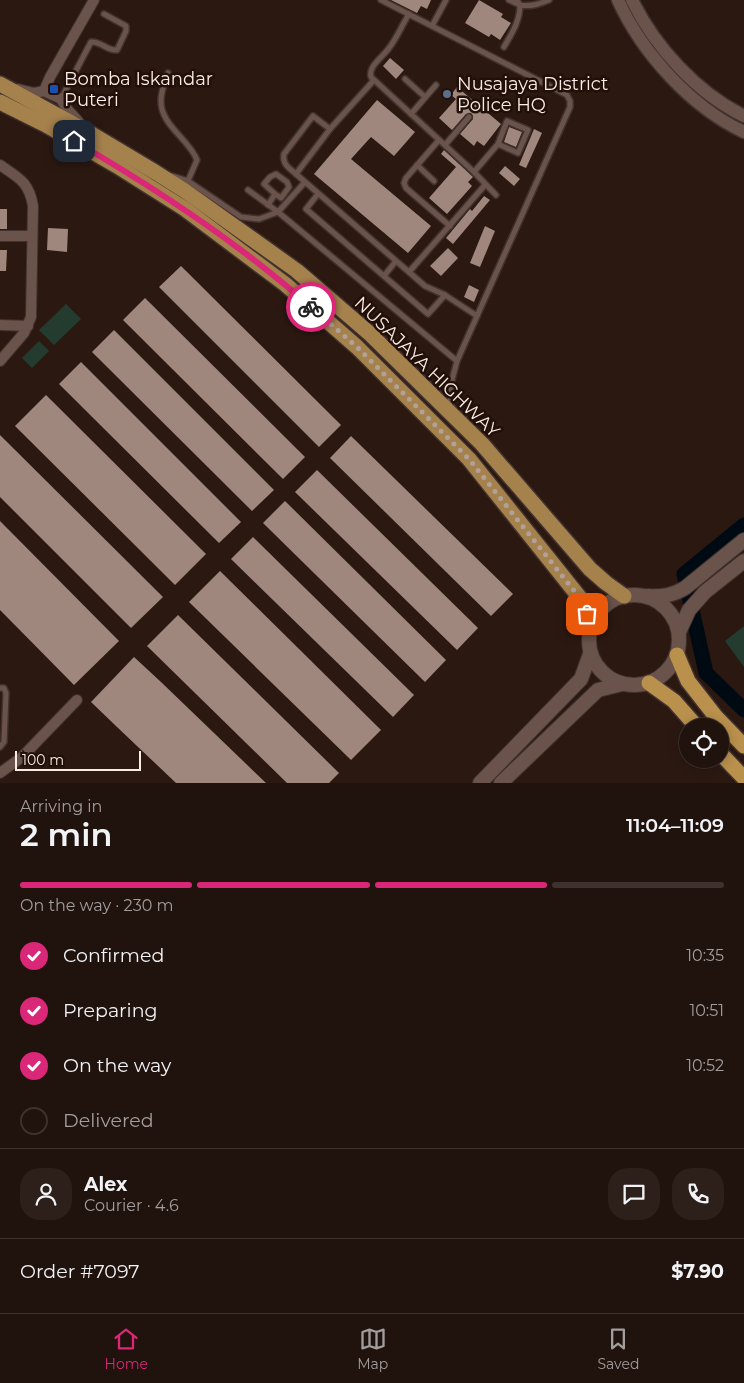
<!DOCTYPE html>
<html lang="en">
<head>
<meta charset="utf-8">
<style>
	:root { --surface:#20120d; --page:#2d201b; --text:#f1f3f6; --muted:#a29e9d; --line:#3d322e; --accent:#db2777 }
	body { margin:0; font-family:Montserrat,sans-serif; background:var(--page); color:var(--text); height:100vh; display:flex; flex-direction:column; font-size:19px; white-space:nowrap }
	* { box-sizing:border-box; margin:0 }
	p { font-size:16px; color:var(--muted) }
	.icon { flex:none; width:28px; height:28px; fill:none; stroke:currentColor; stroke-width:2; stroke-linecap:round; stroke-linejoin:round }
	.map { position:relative; height:783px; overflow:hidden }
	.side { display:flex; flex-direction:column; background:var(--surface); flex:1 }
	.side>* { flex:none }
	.buttons { position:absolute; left:679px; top:718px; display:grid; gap:10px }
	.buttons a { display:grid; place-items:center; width:50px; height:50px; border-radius:50%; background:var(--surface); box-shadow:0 2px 12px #0003,0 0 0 1px var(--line); font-size:25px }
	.scale { position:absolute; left:15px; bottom:12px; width:126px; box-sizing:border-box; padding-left:5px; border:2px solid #f9ebe6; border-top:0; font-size:14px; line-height:18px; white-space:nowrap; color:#f9ebe6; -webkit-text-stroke:4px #210f08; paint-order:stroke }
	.pin { position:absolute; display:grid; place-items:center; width:42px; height:42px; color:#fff; margin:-21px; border-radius:10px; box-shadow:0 2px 8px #0006 }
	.courier { position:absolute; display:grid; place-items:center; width:50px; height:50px; margin:-25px; border:4px solid #db2777; border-radius:50%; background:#fff; color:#222; box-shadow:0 1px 6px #0007 }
	.overview em { font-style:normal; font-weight:600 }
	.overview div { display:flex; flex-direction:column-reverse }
	.overview { display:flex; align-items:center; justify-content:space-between; height:85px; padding:0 20px }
	h1 { font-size:32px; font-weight:600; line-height:38px }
	.bar { display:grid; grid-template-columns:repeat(4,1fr); gap:8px 5px; align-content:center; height:60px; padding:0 20px }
	.bar i { height:6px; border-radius:4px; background:var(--line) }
	.bar .current { background:var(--accent) }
	.bar p { grid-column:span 4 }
	.line { display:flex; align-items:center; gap:12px; padding:0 20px; border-top:1px solid var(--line) }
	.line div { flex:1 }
	.round { display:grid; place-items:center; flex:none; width:52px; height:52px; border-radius:20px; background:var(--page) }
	ol { padding:0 20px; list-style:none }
	li { display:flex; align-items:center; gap:15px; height:55px }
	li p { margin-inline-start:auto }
	li .icon { padding:5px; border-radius:50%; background:var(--accent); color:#fff; stroke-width:4 }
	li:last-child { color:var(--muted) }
	li i { width:28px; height:28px; border:2px solid var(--line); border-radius:50% }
	.menu { display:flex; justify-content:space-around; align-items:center; height:70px; border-top:1px solid var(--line); background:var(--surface); font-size:14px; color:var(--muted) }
	.menu a { display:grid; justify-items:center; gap:2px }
	.menu .current { color:var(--accent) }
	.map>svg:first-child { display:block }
	.green { fill:#243c30 }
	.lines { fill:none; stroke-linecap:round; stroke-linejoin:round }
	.river { stroke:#000a13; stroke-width:15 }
	.building { fill:#9f877d }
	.service-casing { stroke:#41322f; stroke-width:8 }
	.minor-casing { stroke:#41322f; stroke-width:12 }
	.tertiary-casing { stroke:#41322f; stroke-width:15 }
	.secondary-casing { stroke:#41322f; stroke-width:16 }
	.primary-casing { stroke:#41322f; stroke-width:18 }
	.trunk-casing { stroke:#41322f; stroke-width:18 }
	.service { stroke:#6a534a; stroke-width:5 }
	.minor { stroke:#6a534a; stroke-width:10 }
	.tertiary { stroke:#6a534a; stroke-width:12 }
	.secondary { stroke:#6a534a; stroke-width:14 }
	.primary { stroke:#a5814c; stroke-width:15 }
	.trunk { stroke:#b9904c; stroke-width:15 }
	.done { stroke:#b1a19b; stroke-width:5; stroke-dasharray:0 9 }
	.route { stroke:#db2777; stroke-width:6 }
	.transit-dot { fill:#1a4fb4; stroke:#210f08; stroke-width:2 }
	.service-dot { fill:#5c6f8a; stroke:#210f08; stroke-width:2 }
	.labels { text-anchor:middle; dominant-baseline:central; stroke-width:5; stroke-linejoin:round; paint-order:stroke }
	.poi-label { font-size:18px; fill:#f9ebe6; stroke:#210f08; text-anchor:start }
	.street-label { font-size:18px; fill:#f9ebe6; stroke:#210f08 }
</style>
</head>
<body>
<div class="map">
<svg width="744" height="783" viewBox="0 0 744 783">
	<rect width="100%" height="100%" fill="#2b1811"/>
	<g class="green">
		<path d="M66 304 81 319 54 345 39 330Z"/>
		<path d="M39 341 49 351 32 368 22 358Z"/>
		<path d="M744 626V667L725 641Z"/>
	</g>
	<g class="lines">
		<path class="river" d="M744 525 684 574 706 673 744 710"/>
	</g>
	<g class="building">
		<path d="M391 0H431L427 9 421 6 417 13Z"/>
		<path d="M479 0 503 14 501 17 511 23 500 40 491 34 489 37 465 23Z"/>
		<path d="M390 58 404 70 396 79 383 66Z"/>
		<path d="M457 87 501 124 484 146 477 141 474 146 460 134 473 119V116L471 113 466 114 452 130 439 118 456 99 451 95Z"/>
		<path d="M377 100 415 132 394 156 371 137 351 159 431 226 408 253 314 174Z"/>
		<path d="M509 127 522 132 516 147 504 142Z"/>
		<path d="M534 129 542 133 526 168 519 165Z"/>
		<path d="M444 150 473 177 468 182 472 186 447 214 429 198 456 167 441 154Z"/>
		<path d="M505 166 520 179 514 186 499 173Z"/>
		<path d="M484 196 490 200 453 244 446 238 470 209 472 211Z"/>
		<rect x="0" y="209" width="7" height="20"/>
		<path d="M485 226 495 231 480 267 470 263Z"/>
		<path d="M48 228 68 229 67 252 47 250Z"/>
		<path d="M448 248 458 258 441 276 430 266Z"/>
		<path d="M0 250H7L6 271H0Z"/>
		<path d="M181 266 341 425 319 447 159 287Z"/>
		<path d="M469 285 479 290 474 302 464 297Z"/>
		<path d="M145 298 305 457 283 479 123 320Z"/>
		<path d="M114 330 274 490 252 511 92 352Z"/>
		<path d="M81 362 241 522 219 543 59 384Z"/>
		<path d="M46 395 206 554 175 585 15 426Z"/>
		<path d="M0 435 163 597 131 628 0 497Z"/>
		<path d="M351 436 513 594 491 616 330 458Z"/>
		<path d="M317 470 478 628 457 650 295 492Z"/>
		<path d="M285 501 446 660 425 682 263 523Z"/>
		<path d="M0 521 119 641 74 685 0 610Z"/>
		<path d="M253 537 414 695 393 717 231 559Z"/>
		<path d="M220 571 381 730 351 760 189 602Z"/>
		<path d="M178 615 339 773 329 783H287L147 646Z"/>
		<path d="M134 657 161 682 266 783H176L117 727 91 702Z"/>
	</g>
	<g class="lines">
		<g class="service-casing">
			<g id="service">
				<path d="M381 0 567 95 570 101V107L457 361"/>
				<path d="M517 0 520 5C531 7 539 4 549 0"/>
				<path d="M409 14C402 25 397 38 389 48 383 57 368 66 371 77L474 172 496 195"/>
				<path d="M432 26 446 0"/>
				<path d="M504 47C512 33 520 21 520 5L509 0"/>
				<path d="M168 73C165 82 161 91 161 100 160 125 189 139 197 160L187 183"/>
				<path d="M405 79 425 97"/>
				<path d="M374 80 330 129 296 174 425 286 445 295 477 316"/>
				<path d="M61 99 91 42C101 41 107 51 117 50L118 48 126 31V26L104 14"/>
				<path d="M411 114 436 85"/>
				<path d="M439 140 406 178 404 183 406 188 450 226"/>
				<path d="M445 145 469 117"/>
				<path d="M417 165 434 181"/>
				<path d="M474 172 498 144 507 121 528 130 518 153 498 144"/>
				<path d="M296 174C289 168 282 164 284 154L313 116 330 129"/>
				<path d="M172 176 188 181 241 217 259 219 278 212 457 361 452 380 449 408"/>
				<path d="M248 190 278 212 305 182"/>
				<path d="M318 194 306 209 428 314 445 295"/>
				<path d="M268 205 275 194 264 184 270 177 276 174 287 182 289 187 281 198 275 194"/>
				<path d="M409 272 485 185"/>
				<path d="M384 276 396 261"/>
				<path d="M0 688H4L6 693 4 742 0 747"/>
			</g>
		</g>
		<g class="minor-casing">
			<g id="minor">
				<path d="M18 89 34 93 44 91 61 99 67 109 79 122"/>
				<path d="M44 91 50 77 94 0"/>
				<path d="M0 165C19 178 29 182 33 206L31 317 24 333 0 361"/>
				<path d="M0 236H32"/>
				<path d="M0 325 28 326"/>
				<path d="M0 773 22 757 77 700"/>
			</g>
		</g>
		<g class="tertiary-casing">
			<g id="tertiary">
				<path d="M618 0C642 53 691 107 744 132"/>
				<path d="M632 0C655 47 697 93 744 116"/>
			</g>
		</g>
		<g class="secondary-casing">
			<g id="secondary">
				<circle cx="634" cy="640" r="45"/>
				<path d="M648 596C663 597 673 595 685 588L744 540"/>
				<path d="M679 632 689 610 705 592 744 561"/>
				<path d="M480 783 581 679 590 654"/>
				<path d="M501 783 598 690 622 684"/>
			</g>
		</g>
		<g class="primary-casing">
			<g id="primary">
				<path d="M0 84 88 132 155 172 185 191 297 271 369 333 482 444 590 569 606 583 624 596"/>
				<path d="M0 102 46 125 117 166 185 209 285 284 357 347 469 459 584 603 590 625"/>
			</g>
		</g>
		<g class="trunk-casing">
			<g id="trunk">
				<path d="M677 655 688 681 716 717 744 746"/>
				<path d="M649 683 674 701 696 726"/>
				<path d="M720 753 744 778"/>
			</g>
		</g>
		<use href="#service" class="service"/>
		<use href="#minor" class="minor"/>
		<use href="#tertiary" class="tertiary"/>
		<use href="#secondary" class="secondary"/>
		<use href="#primary" class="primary"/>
		<use href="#trunk" class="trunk"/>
	</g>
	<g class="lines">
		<path class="done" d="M311 307 357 347 469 459 584 603 587 614"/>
		<path class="route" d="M74 141C157 189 239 243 311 307"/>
	</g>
	<rect class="transit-dot" x="49" y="84" width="10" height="10" rx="2.5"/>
	<circle class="service-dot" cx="447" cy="94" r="5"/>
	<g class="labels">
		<g class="poi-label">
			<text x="64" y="79">Bomba Iskandar<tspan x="64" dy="21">Puteri</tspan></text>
			<text x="457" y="84">Nusajaya District<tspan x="457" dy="21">Police HQ</tspan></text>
		</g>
		<g class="street-label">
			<text transform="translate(427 367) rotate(44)">NUSAJAYA HIGHWAY</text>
		</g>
	</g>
</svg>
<div class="buttons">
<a><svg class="icon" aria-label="locate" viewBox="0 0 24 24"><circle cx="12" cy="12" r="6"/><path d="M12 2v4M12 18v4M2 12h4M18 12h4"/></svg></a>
</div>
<div class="scale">100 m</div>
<div class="pin" style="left:587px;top:614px;background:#ea580c"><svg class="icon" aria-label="bag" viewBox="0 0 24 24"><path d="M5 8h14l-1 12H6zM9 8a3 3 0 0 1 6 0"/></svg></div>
<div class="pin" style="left:74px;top:141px;background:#1f2937"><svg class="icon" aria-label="home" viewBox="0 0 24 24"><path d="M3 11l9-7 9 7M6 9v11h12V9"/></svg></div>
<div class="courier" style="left:311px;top:307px"><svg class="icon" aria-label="bike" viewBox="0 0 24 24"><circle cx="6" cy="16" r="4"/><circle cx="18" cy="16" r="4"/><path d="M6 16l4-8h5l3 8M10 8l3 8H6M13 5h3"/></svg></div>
</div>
<section class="side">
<div class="overview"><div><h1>2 min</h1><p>Arriving in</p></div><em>11:04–11:09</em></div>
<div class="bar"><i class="current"></i><i class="current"></i><i class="current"></i><i></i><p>On the way · 230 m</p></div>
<ol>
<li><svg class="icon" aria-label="check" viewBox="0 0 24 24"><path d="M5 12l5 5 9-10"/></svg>Confirmed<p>10:35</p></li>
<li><svg class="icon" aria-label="check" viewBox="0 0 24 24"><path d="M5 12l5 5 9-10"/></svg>Preparing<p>10:51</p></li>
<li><svg class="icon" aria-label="check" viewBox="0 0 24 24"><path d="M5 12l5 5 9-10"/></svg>On the way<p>10:52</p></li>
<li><i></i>Delivered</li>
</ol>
<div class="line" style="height:90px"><a class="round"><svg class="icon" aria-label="person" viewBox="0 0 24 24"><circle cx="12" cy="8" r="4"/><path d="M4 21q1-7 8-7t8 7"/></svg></a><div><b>Alex</b><p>Courier · 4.6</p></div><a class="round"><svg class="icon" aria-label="chat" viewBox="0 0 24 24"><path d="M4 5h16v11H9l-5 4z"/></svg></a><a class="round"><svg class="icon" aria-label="phone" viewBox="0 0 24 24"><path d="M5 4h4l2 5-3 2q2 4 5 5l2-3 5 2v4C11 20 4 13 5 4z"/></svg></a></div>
<div class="line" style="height:65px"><div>Order #7097</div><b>$7.90</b></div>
</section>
<nav class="menu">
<a class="current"><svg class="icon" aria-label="home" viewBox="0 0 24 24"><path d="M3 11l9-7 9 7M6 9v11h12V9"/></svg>Home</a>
<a><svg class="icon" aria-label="map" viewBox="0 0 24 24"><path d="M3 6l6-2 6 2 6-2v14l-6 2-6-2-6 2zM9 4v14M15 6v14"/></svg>Map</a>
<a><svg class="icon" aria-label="saved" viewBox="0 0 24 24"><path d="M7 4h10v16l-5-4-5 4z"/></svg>Saved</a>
</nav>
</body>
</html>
